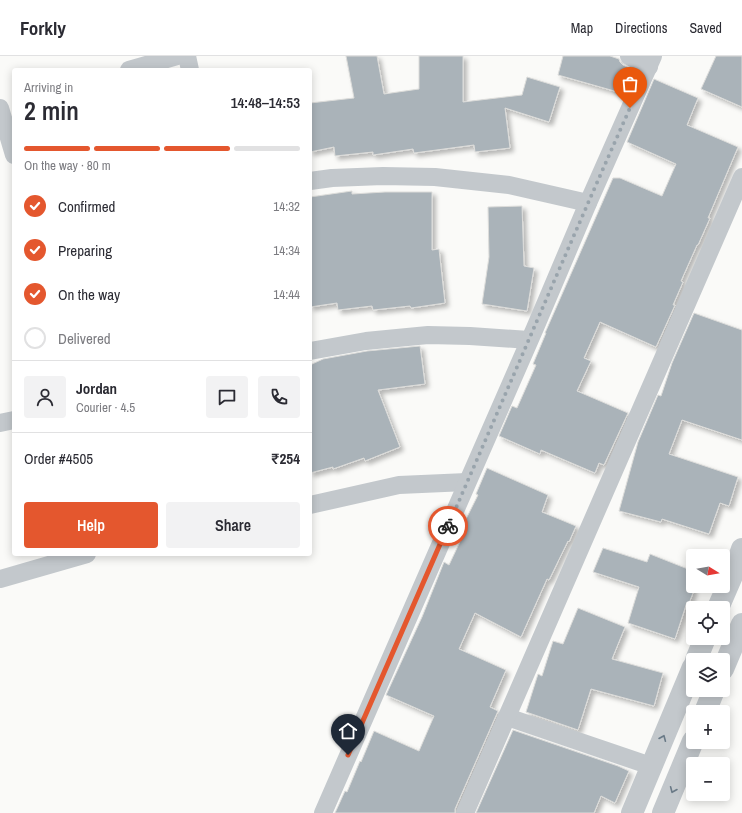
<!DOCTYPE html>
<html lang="en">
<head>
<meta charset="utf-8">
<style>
	:root { --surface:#fff; --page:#f2f2f3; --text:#2b2b33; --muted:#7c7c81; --line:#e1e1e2; --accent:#e4572e }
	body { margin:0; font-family:"Archivo Narrow",sans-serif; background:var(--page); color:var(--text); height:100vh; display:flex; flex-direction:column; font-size:15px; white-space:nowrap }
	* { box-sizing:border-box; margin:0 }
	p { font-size:13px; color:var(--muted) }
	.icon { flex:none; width:22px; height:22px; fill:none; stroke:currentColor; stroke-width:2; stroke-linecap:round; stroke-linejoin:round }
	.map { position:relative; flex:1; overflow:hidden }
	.drawer { position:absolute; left:12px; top:12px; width:300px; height:488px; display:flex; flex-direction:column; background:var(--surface); border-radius:4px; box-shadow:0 2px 10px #0003 }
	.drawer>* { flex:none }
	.needle { width:26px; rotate:101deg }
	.tools { position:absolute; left:686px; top:493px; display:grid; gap:8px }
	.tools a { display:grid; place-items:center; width:44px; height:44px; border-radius:4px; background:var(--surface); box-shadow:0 2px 10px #0003; font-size:20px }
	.pin { position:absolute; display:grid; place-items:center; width:34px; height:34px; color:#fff; margin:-41px -17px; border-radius:50% 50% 50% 0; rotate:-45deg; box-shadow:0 0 4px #0007 }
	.pin .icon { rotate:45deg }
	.courier { position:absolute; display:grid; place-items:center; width:40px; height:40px; margin:-20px; border:3px solid #e4572e; border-radius:50%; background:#fff; color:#222; box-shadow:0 1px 5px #0007 }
	.overview em { font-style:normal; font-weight:600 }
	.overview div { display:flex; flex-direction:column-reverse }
	.overview { display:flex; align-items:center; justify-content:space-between; height:68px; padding:0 12px }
	h1 { font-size:26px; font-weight:600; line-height:30px }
	.bar { display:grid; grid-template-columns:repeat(4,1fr); gap:6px 4px; align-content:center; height:48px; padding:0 12px }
	.bar i { height:5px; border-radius:3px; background:var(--line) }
	.bar .selected { background:var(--accent) }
	.bar p { grid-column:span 4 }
	.line { display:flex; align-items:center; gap:10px; padding:0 12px; border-top:1px solid var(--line) }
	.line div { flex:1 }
	.round { display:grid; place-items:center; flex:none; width:42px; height:42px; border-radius:4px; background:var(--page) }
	ol { padding:0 12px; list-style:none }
	li { display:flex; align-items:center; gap:12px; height:44px }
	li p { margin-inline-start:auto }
	li .icon { padding:4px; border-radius:50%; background:var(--accent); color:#fff; stroke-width:4 }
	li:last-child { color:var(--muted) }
	li i { width:22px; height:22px; border:2px solid var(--line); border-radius:50% }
	.button { display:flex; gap:8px; margin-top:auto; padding:8px 12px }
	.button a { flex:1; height:46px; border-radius:4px; background:var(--accent); color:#fff; font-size:16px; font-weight:600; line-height:46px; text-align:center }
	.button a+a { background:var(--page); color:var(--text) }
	header { display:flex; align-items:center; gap:24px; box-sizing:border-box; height:56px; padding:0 20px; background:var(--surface); border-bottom:1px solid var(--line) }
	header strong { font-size:19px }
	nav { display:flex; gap:22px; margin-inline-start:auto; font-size:14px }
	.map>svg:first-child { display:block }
	.building { fill:#aab3b9; stroke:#dcdcda; filter:url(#shadow) }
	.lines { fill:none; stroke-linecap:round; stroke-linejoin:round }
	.minor { stroke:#c3c8cc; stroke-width:18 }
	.tertiary { stroke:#c3c8cc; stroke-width:22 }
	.oneway { stroke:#6a7a87 }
	.done { stroke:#99a4ac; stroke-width:4; stroke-dasharray:0 7.2 }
	.route { stroke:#e4572e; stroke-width:5 }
</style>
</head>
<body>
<header>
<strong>Forkly</strong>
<nav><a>Map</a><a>Directions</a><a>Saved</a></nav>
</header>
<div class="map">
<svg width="742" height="757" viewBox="0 0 742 757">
	<defs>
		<filter id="shadow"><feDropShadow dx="3.5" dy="3.5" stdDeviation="2" flood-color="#0004"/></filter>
	</defs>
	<rect width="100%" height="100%" fill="#fafaf8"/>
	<g class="building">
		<path d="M346 0H377L384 38 419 33V0H463V46L522 39 527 21 560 31 549 66 505 52 510 92 475 96 474 89 414 97 413 93 373 99V96L335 100 334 91 310 96V47L354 42Z"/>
		<path d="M563 0H610L619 3 620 6 623 9 635 15 625 38 558 19Z"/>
		<path d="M716 0H742V51L701 33Z"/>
		<path d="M654 23 698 42 687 69 738 91 708 162H710L698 189H697L681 225 683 226 673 249H675L656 291 600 266 584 302 591 305 577 335 628 357 604 409 599 407 595 417 541 394 540 398 499 380 512 350 517 352 536 309 533 308 546 277H545L613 122H620L662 140 676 108 627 86Z"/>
		<path d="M352 135V138L385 136H432V194L439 193 445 247 411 252 410 250 373 254 372 250 338 254 337 247 310 251V141Z"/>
		<path d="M522 150 524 210 534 212 527 255 482 248 489 201 488 151Z"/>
		<path d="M694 257 742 274V384L682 364 669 398 738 421 729 450 720 447 709 478 662 463 661 466 619 455 638 386 658 339 661 340 672 307Z"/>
		<path d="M420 290 425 328 378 334 400 391 365 405 364 402 333 413V411L310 417V309L323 303 367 295Z"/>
		<path d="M487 412 548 439 542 456 576 470 569 486 568 485 549 524 547 523 521 581 475 557 459 593 506 614 490 651 498 655 455 753V757H335L345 735 347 736 360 705 361 706 374 675 419 695 434 660 386 639 422 561 444 506 449 509 465 475 461 473 478 439 476 438Z"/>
		<path d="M603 492 647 506 650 498 693 515V537L689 547 687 546 675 583 628 567 639 531 593 516Z"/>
		<path d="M578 552 625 571 612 603 663 617 654 650 591 633 578 674 526 656 538 618 542 620 553 585 563 588Z"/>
		<path d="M513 674 618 710 629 715 615 747 601 740 594 757H476Z"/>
	</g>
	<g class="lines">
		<g class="minor">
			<path d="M187 0 190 14"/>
			<path d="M629 0 649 11"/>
			<path d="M129 14 177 0"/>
			<path d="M0 52 14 99"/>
			<path d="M310 125 332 122 383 120 435 121 509 129 588 147"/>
			<path d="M310 295 366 285 428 279 470 280 529 284"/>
			<path d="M0 367 14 364"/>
			<path d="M310 449 399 429 467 426"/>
			<path d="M0 523 87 498"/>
			<path d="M507 661 651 710"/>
			<path d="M323 757 535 272 588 147 653 0"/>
			<path d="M465 757 742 121"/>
		</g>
		<g class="tertiary">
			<path d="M718 552 735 513 742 493"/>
			<path d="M696 604 705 582"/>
			<path d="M723 613 742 568"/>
			<path d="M705 656 714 634"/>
			<path d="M632 757 693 611"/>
			<path d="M663 757 693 685"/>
		</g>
	</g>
	<defs><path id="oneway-chevron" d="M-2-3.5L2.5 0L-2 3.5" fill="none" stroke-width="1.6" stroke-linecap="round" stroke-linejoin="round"/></defs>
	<g class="oneway">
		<use href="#oneway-chevron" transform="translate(663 682) rotate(-67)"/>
		<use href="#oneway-chevron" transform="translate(673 734) rotate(113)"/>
	</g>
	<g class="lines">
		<path class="done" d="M448 470C509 331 568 191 630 52"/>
		<path class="route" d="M348 699 448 470"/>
	</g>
</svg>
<div class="tools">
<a><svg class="needle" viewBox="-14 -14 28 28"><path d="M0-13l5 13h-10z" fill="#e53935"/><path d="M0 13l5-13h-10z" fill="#7c7c81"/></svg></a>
<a><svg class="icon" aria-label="locate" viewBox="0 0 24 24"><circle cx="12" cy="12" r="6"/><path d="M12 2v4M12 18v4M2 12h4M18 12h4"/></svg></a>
<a><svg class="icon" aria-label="layers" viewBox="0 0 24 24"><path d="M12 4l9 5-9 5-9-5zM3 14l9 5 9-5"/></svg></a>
<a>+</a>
<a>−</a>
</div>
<div class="pin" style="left:630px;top:52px;background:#ea580c"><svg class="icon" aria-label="bag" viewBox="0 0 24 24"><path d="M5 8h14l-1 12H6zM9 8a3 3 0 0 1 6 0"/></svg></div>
<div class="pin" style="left:348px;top:699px;background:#1f2937"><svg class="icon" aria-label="home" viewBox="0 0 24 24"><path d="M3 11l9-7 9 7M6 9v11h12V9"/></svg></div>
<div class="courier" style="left:448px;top:470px"><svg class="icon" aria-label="bike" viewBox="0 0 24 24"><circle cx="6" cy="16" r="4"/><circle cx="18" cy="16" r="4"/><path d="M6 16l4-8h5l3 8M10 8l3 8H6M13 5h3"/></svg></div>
<section class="drawer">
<div class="overview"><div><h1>2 min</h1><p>Arriving in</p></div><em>14:48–14:53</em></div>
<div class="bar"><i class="selected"></i><i class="selected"></i><i class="selected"></i><i></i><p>On the way · 80 m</p></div>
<ol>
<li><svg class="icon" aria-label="check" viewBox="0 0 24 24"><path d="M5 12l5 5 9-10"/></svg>Confirmed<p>14:32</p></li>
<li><svg class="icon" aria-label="check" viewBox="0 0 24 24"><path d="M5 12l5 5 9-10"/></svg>Preparing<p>14:34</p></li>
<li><svg class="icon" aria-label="check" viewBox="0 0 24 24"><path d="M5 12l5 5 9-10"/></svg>On the way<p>14:44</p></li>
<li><i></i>Delivered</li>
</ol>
<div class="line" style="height:72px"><a class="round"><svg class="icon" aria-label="person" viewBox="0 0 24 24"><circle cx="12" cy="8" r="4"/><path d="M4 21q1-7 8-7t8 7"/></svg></a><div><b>Jordan</b><p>Courier · 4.5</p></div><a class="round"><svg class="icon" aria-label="chat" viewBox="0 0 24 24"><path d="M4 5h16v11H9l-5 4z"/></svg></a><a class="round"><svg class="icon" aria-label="phone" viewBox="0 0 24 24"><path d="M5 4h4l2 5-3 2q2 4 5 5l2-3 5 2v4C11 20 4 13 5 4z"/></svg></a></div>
<div class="line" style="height:52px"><div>Order #4505</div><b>₹254</b></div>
<div class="button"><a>Help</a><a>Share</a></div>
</section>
</div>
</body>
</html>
